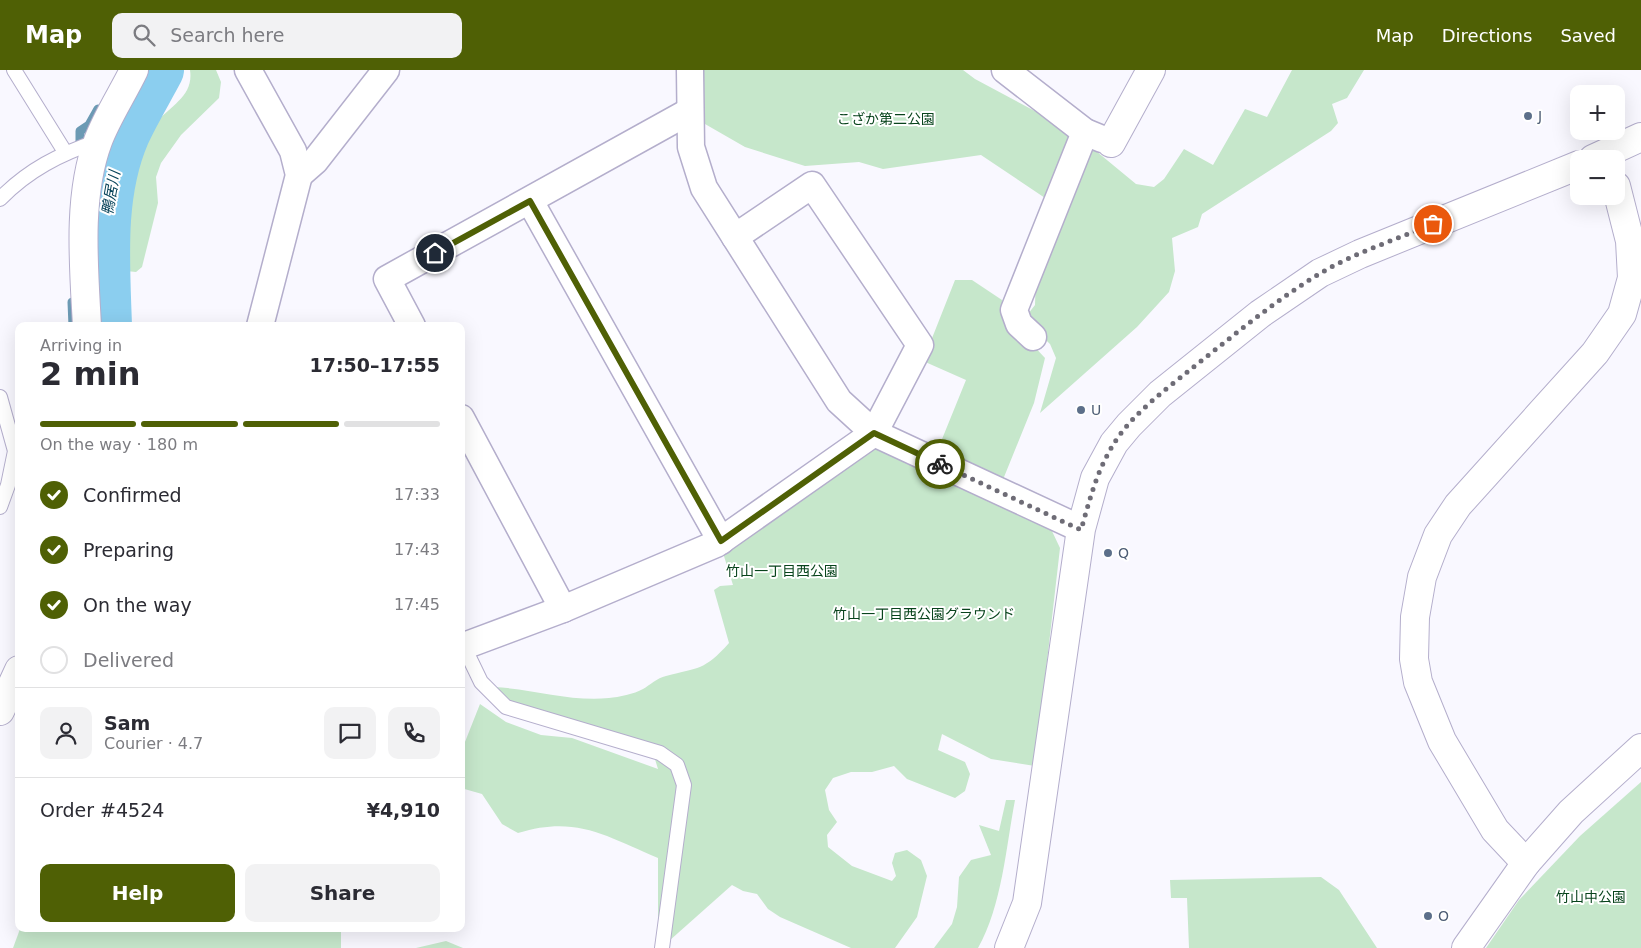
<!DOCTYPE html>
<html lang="en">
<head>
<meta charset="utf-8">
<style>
	:root { --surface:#fff; --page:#f2f2f3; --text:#2b2b33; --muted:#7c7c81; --line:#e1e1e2; --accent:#4f6005 }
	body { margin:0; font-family:"DejaVu Sans","Noto Sans JP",sans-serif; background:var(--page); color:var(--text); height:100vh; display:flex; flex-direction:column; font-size:19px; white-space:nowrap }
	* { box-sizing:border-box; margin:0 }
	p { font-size:16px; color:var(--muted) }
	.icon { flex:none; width:28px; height:28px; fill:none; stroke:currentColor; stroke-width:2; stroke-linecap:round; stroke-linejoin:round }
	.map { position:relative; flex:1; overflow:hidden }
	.details { position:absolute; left:15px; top:252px; width:450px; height:610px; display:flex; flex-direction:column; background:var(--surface); border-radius:10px; box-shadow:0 5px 20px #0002 }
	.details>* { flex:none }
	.fabs { position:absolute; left:1570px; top:15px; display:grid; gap:10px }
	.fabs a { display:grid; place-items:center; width:55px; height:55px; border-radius:10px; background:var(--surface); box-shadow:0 5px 20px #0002; font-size:25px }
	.pin { position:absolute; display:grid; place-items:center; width:42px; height:42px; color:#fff; margin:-21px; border:2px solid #fff; border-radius:50%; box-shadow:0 1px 5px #0007 }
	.courier { position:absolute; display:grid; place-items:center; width:50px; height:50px; margin:-25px; border:4px solid #4f6005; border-radius:50%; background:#fff; color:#222; box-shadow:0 1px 6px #0007 }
	.summary em { font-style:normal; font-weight:700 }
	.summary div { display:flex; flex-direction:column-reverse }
	.summary { display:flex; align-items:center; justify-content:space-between; height:85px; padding:0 25px }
	h1 { font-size:32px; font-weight:700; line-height:38px }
	.bar { display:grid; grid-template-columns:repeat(4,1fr); gap:8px 5px; align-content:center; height:60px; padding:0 25px }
	.bar i { height:6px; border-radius:4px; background:var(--line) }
	.bar .active { background:var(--accent) }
	.bar p { grid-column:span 4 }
	.line { display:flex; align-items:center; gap:12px; padding:0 25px; border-top:1px solid var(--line) }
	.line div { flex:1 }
	.round { display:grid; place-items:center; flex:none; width:52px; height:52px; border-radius:10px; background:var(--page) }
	ol { padding:0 25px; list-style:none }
	li { display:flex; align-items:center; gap:15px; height:55px }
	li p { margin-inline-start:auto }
	li .icon { padding:5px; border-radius:50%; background:var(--accent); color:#fff; stroke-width:4 }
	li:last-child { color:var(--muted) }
	li i { width:28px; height:28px; border:2px solid var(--line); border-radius:50% }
	.primary-button { display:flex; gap:10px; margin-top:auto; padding:10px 25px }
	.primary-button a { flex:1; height:58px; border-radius:10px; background:var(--accent); color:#fff; font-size:20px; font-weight:700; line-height:58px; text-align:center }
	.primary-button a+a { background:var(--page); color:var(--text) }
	header { display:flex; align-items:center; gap:30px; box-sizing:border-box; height:70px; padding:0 25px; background:var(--accent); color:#fff }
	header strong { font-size:24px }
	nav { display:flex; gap:28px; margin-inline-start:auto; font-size:18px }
	.search { width:350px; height:45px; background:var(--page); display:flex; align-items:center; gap:12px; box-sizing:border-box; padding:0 18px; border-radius:10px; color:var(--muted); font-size:19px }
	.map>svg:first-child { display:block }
	.green { fill:#c6e7cb }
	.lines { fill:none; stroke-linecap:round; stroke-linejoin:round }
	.stream { stroke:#6c9ab4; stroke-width:9 }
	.river { stroke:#8bceef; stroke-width:50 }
	.service-casing { stroke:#b4aecc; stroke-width:16 }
	.minor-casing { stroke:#b4aecc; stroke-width:29 }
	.tertiary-casing { stroke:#b4aecc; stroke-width:30 }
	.service { stroke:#fff; stroke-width:14 }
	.minor { stroke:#fff; stroke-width:26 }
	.tertiary { stroke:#fff; stroke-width:28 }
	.done { stroke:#6e6c76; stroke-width:5; stroke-dasharray:0 9 }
	.route { stroke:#4f6005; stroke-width:6 }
	.service-dot { fill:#5c6f8a; stroke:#fff; stroke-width:2 }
	.labels { text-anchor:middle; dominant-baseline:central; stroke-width:4; stroke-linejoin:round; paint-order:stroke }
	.service-label { font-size:14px; fill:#4e5e75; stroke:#fff; text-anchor:start }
	.park-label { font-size:14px; fill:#08441c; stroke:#fff }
	.water-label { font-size:15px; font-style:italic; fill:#074359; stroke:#fff }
</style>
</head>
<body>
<header>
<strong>Map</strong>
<div class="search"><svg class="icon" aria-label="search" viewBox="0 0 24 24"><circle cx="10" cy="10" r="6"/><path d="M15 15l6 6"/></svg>Search here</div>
<nav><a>Map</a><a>Directions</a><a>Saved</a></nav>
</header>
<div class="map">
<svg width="1641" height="878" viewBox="0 0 1641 878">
	<rect width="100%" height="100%" fill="#f9f8ff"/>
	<g class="green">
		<path d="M190 0H216L221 12 219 28 181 65 161 93 156 107 158 133 142 197 136 202 126 201C120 159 126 110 146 73 149 66 152 58 157 52 171 35 194 26 190 0Z"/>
		<path d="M697 0H963L975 9 1078 64 1051 132 981 85 883 99 859 92 805 96 745 77 698 50Z"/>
		<path d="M1292 0H1364L1347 28 1332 34 1338 53 1331 61 1202 144 1198 157 1172 168 1175 201 1169 222 1137 257 1040 343 1056 288 1050 274 1024 249 1035 235 1036 203 1087 80 1096 81 1136 114 1154 117 1164 109 1184 79 1213 95 1245 39 1267 47Z"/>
		<path d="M955 210H972L1002 230 1012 258 1030 272 1045 288 1034 333 1002 412 938 379 966 310 923 291Z"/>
		<path d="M878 377 1051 459 1060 478 1035 696 991 689 942 664 938 680 965 692 970 704 965 721 955 728 907 709 894 696 872 702H851L833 708 825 720 829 740 837 752 827 765 828 777 852 796 892 811 896 806 892 793 895 783 907 780 921 790 927 806 917 847 895 878H851L780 847 768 839 757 824 743 821 732 815 669 871 658 846V788C606 766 576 745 518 763L502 754 482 724 461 718V682L480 634 506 652 541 665 572 668 658 699 650 673 513 635 494 617C533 619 571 632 609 628 619 627 634 624 643 619 650 615 657 608 666 606 699 597 704 601 729 573L714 520 720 516 733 515 723 483Z"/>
		<path d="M1641 712V878H1486L1519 830 1580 766Z"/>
		<path d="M1006 730H1015C1006 777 1002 836 978 878H934L952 854 957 837 959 807 971 790 991 785 979 755 999 761Z"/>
		<path d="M1321 807 1339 820 1377 878H1189L1187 828H1171L1170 810Z"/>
		<path d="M20 859H341V878H13Z"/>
		<path d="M446 871 463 878H416Z"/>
	</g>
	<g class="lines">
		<g class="stream">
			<path d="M80 82V61L89 55 98 39"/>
			<path d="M72 232 73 256"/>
		</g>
		<path class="river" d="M107 256C105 193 99 124 125 64 135 42 148 21 159 0"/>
		<g class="service-casing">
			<g id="service">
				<path d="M14 0 65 82"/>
				<path d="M0 129C28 100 60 84 98 71"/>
				<path d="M0 327 15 381 8 415 0 437"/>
				<path d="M467 583 481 612 506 637 660 683 677 695 684 715 662 878"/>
			</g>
		</g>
		<g class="minor-casing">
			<g id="minor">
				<path d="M248 0 293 81 299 105 260 256"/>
				<path d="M690 0 691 77 704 118 839 331 874 363 1081 459"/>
				<path d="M1005 0 1085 62 1102 69"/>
				<path d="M299 105 315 91 386 0"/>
				<path d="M530 131 721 471"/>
				<path d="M412 256 387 209 690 41"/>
				<path d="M1033 267 1019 254 1014 240 1085 62"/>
				<path d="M461 348 563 539 716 474 874 363 920 275 812 115 735 167"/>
				<path d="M464 576 563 539"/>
			</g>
		</g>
		<g class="tertiary-casing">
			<g id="tertiary">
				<path d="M1111 73 1151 0"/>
				<path d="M1593 89 1641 67"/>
				<path d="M87 256C84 198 77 127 98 71 107 47 123 23 134 0"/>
				<path d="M0 641 19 600"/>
				<path d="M1526 793 1495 760 1442 671 1418 612 1414 589 1415 547 1422 507 1438 465 1458 435 1595 283 1622 244 1632 208 1630 171 1616 116"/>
				<path d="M1009 878 1027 833 1081 459 1095 408 1114 373 1129 355 1160 324 1260 244 1320 203 1360 184 1579 95"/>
				<path d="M1466 878 1526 793 1571 742 1641 678"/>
			</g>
		</g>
		<use href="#service" class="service"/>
		<use href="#minor" class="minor"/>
		<use href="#tertiary" class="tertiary"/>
	</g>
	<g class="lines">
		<path class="done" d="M940 394 1081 460C1090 429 1096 403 1113 375 1131 345 1164 321 1191 299 1233 266 1273 232 1319 204 1354 183 1395 170 1433 154"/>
		<path class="route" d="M435 183 530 131 721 471 874 363 940 394"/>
	</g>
	<g class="service-dot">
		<circle cx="1528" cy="46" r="5"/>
		<circle cx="1081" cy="340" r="5"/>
		<circle cx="1108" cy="483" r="5"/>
		<circle cx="1428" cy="846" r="5"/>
	</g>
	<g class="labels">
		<g class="service-label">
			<text x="1538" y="46">J</text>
			<text x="1091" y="340">U</text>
			<text x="1118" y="483">Q</text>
			<text x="1438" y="846">O</text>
		</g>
		<g class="park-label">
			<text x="886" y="49">こざか第二公園</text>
			<text x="782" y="501">竹山一丁目西公園</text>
			<text x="924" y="544">竹山一丁目西公園グラウンド</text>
			<text x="1591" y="827">竹山中公園</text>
		</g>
		<g class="water-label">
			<text transform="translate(111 123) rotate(-80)">鴨居川</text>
		</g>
	</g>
</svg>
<div class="fabs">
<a>+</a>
<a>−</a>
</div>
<div class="pin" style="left:1433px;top:154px;background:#ea580c"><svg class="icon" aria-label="bag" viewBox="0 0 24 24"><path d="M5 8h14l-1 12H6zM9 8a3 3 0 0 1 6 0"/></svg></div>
<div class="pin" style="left:435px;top:183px;background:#1f2937"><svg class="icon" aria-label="home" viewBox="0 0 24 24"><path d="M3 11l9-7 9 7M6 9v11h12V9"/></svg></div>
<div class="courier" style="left:940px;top:394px"><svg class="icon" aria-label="bike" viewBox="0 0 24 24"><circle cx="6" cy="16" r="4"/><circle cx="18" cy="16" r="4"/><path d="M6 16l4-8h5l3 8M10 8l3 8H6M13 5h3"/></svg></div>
<section class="details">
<div class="summary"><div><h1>2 min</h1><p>Arriving in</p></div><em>17:50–17:55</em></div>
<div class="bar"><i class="active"></i><i class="active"></i><i class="active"></i><i></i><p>On the way · 180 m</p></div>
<ol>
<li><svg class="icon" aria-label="check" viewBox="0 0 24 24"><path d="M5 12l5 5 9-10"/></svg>Confirmed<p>17:33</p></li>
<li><svg class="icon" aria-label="check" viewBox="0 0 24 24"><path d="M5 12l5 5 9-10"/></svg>Preparing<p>17:43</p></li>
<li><svg class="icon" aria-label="check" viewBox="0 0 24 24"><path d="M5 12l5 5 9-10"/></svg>On the way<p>17:45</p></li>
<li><i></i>Delivered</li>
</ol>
<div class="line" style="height:90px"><a class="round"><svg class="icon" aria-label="person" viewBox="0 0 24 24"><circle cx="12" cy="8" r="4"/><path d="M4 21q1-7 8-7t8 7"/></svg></a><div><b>Sam</b><p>Courier · 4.7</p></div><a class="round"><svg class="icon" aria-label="chat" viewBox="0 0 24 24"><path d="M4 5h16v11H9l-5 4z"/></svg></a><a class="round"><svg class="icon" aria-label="phone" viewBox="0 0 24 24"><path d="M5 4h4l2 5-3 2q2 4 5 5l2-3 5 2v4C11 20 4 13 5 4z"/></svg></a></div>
<div class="line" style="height:65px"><div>Order #4524</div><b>¥4,910</b></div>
<div class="primary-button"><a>Help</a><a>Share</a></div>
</section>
</div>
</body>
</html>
